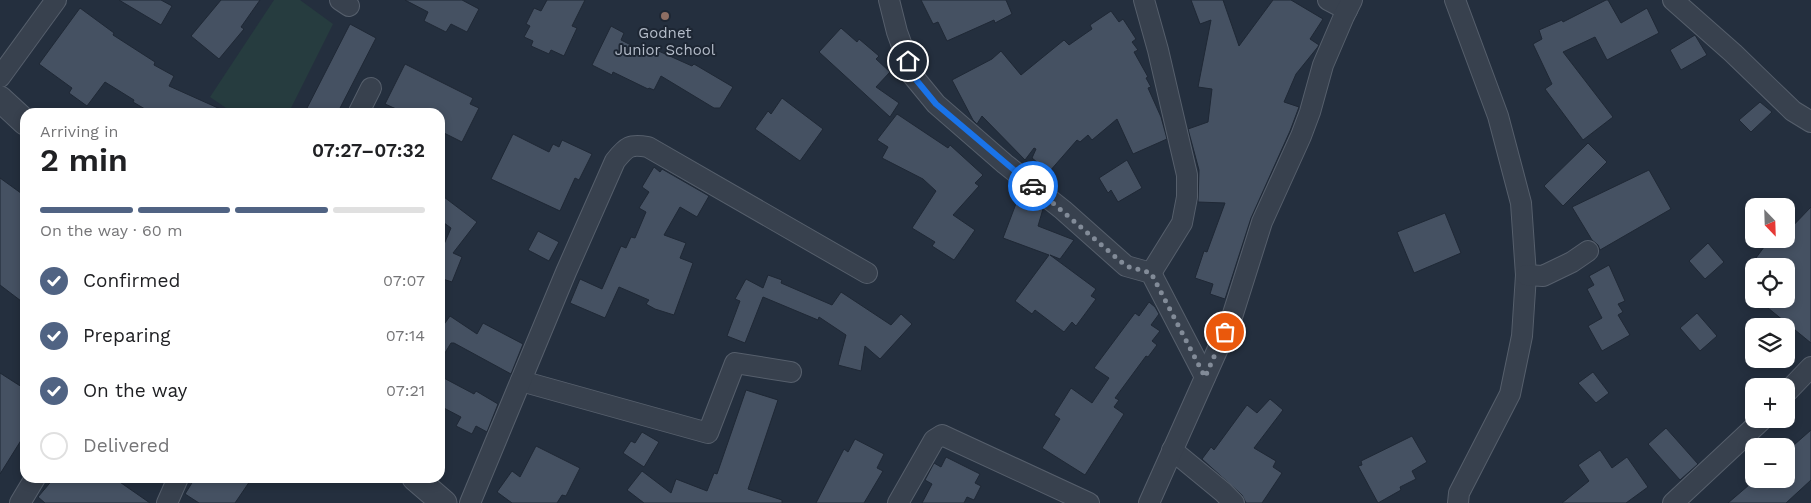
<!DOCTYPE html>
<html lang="en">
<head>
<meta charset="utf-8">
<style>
	:root { --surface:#fff; --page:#f2f2f2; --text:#202124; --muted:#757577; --line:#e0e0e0; --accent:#506383 }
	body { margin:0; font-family:"Work Sans",sans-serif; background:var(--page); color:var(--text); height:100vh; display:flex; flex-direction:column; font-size:19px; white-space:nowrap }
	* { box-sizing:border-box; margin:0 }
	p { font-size:16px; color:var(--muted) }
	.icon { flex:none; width:28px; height:28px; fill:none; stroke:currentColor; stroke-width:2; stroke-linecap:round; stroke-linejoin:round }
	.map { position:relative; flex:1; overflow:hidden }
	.panel { position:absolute; left:20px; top:108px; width:425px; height:375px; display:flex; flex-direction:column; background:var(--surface); border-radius:15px; box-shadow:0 2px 8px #0003 }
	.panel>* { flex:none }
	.needle { width:32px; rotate:157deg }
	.buttons { position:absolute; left:1745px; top:198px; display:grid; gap:10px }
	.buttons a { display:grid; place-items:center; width:50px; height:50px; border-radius:10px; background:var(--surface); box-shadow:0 2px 8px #0003; font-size:25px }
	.pin { position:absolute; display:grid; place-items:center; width:42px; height:42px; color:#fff; margin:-21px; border:2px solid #fff; border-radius:50%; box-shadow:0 1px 5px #0007 }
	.courier { position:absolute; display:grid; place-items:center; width:50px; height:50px; margin:-25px; border:4px solid #1a73e8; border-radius:50%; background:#fff; color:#222; box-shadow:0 1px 6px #0007 }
	.summary em { font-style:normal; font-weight:600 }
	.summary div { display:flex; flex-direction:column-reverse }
	.summary { display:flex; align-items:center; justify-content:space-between; height:85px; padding:0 20px }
	h1 { font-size:32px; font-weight:600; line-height:38px }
	.bar { display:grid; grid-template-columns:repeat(4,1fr); gap:8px 5px; align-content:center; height:60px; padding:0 20px }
	.bar i { height:6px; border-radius:4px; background:var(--line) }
	.bar .current { background:var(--accent) }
	.bar p { grid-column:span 4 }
	ol { padding:0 20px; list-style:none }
	li { display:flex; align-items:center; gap:15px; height:55px }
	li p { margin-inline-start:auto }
	li .icon { padding:5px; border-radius:50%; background:var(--accent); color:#fff; stroke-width:4 }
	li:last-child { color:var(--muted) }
	li i { width:28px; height:28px; border:2px solid var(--line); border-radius:50% }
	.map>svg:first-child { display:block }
	.green { fill:#263c3f }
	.building { fill:#455162; stroke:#1f2835 }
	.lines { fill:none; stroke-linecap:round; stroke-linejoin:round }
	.minor-casing { stroke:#565f6c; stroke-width:22 }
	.tertiary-casing { stroke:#565f6c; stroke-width:27 }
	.minor { stroke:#38414e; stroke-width:20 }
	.tertiary { stroke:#38414e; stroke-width:25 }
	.done { stroke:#828b98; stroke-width:5; stroke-dasharray:0 9 }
	.route { stroke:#1a73e8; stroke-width:6 }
	.education-dot { fill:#8d6e63; stroke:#1d2633; stroke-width:2 }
	.labels { text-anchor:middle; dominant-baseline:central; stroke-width:4; stroke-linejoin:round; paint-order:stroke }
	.poi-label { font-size:15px; fill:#b4bcc9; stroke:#1d2633 }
</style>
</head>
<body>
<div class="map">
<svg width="1811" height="503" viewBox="0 0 1811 503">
	<rect width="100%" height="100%" fill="#242f3e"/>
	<path class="green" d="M274 0H300L333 24 289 112H232L210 97Z"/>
	<g class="building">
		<path d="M119 0H161L172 6 161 25Z"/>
		<path d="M221 0H260L241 27 244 29 219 59 191 36Z"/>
		<path d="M405 0H462L479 9 467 32 451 24 446 32 424 21 428 12Z"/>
		<path d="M547 0H585L572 26 577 28 564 56 551 50 549 54 531 46 533 41 524 37 530 26 526 24 534 8 541 11Z"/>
		<path d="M921 0H1006L1012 14 995 23 994 20 947 41 938 22 933 24Z"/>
		<path d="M1191 0H1223L1239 46 1273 0H1291L1323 19 1310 39 1319 45 1317 48 1296 74 1284 102 1299 107 1290 131 1251 218 1225 299 1210 294 1213 284 1195 278 1204 251 1207 252 1225 203 1198 202 1199 170 1188 129 1208 122 1212 89 1198 87 1211 20 1200 24Z"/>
		<path d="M1606 0H1608L1621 23 1647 8 1659 33 1607 60 1595 37 1563 52 1613 117 1583 140 1545 89 1552 84 1533 44 1542 39 1539 30 1562 20 1563 22Z"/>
		<path d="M80 8 114 33 113 35 155 62 154 65 174 76 169 86 227 112H150L133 102 134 100 105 82 87 106 69 93 72 88 39 64Z"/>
		<path d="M1111 11 1119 22 1123 19 1136 39 1132 42 1138 50 1134 52 1148 77 1146 78 1151 87 1148 88 1161 117 1167 139 1133 154 1117 119 1092 140 1088 135 1080 142 1077 140 1049 172 1032 158 1036 149 1034 148 1025 160 982 116 977 124 973 120 952 80 992 59 1001 51 1021 75 1064 40 1069 45 1092 29 1090 25Z"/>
		<path d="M350 24 376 38 338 112H305Z"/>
		<path d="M611 26 624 33 621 40 651 55 654 49 692 66 694 64 733 87 720 108H714L661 76 654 90 649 88 648 89 613 72 612 75 592 65Z"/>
		<path d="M841 28 857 42 859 39 879 56 876 59 890 72 876 87 899 103 890 117 819 52Z"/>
		<path d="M1695 35 1707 55 1681 70 1670 50Z"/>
		<path d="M405 64 473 98 470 104 479 108 462 142 440 131V112H403L385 104Z"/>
		<path d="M782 98 823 129 800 161 755 129 768 111 771 114Z"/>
		<path d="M1760 102 1772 112 1751 132 1739 120Z"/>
		<path d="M897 114 948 148 950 145 983 175 975 183 979 186 953 215 975 230 954 260 932 246 935 242 912 228 936 191 923 179 882 158 888 147 877 140Z"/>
		<path d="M513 134 549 152 553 144 559 147 562 140 592 154 579 180 575 178 560 211 491 179Z"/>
		<path d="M1588 143 1607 162 1563 206 1544 186Z"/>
		<path d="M1127 160 1142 188 1118 202 1111 190 1108 193 1099 178Z"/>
		<path d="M654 167 660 172 662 169 709 196 697 217 680 207 664 235 686 243 680 258 693 263 674 315 655 309 646 304 649 300 619 287 605 318 570 303 580 279 602 289 621 246 626 248 631 237 635 238 646 212 639 208 649 192 642 187Z"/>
		<path d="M1649 170 1671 209 1600 250 1598 245 1592 240 1572 207Z"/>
		<path d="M0 178 25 196V304L0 285Z"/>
		<path d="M440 194 477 222 453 253 462 257 452 282 440 278V248L442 249 451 228 440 220Z"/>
		<path d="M1017 201 1043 209 1038 226 1074 240 1060 259 1050 255 1096 289 1091 296 1096 299 1076 326 1072 322 1064 332 1035 310 1032 314 1015 301 1049 255 1003 238Z"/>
		<path d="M1811 207V343L1757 299H1786V266H1750L1770 239H1786V233Z"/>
		<path d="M1445 213 1461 253 1414 273 1397 232Z"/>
		<path d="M538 231 559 242 549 261 528 250Z"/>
		<path d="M1708 243 1724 262 1705 279 1689 261Z"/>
		<path d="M1609 265 1625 301 1618 304 1623 312 1618 315 1630 335 1602 351 1588 326 1602 318 1587 289 1594 285 1589 276Z"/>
		<path d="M768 275 782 280 781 283 832 305 841 292 891 325 901 314 912 324 880 359 865 346 861 371 838 365 846 335 819 317 818 320 763 297 745 343 727 336 740 301 735 299 746 279 763 288Z"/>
		<path d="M1149 302 1155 307 1159 314 1151 325 1160 331 1152 341 1157 345 1148 357 1146 356 1115 398 1119 400 1114 407 1124 414 1085 475 1042 448 1060 419 1054 415 1071 388 1092 403 1109 378 1094 368 1135 313 1139 316Z"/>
		<path d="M1697 313 1717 336 1700 351 1680 328Z"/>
		<path d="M450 316 477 334 483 323 523 344 511 374 454 343H451L440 361V330Z"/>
		<path d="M1593 372 1609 393 1596 403 1578 383Z"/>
		<path d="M0 373 25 389V434L0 474Z"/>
		<path d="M440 376 474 394 476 391 498 404 487 432 476 426 472 434 456 426 461 417 440 406Z"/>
		<path d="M746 390 778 400 748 489 782 500V503H644L627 490 642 471 671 493 676 479 707 491 714 473 717 474Z"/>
		<path d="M1270 399 1283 410 1254 448 1276 461 1273 467 1282 473 1262 503H1246L1242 495 1202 459 1211 447 1214 450 1247 405 1257 413Z"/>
		<path d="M1666 428 1698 464 1680 480 1648 444Z"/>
		<path d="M1811 430V480L1786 503H1728L1756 479H1786V452Z"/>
		<path d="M642 432 659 442 644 467 623 453 631 441 635 443Z"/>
		<path d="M1412 436 1427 462 1412 471 1416 479 1400 487 1401 490 1378 503 1358 466 1362 465 1361 461Z"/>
		<path d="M855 439 884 454 877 468 883 471 864 503H816L844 449 848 452Z"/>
		<path d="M536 446 580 468 566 496 562 495 557 503H512L497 492 512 471 520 477Z"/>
		<path d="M1600 450 1612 468 1627 457 1648 487 1626 503H1562L1589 481 1578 465Z"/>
		<path d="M946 457 980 474 975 483 981 486 974 500 967 497 964 503H922L932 484 925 480 934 463 941 467Z"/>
		<path d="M54 478H114L150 503H45L38 497Z"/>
		<path d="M195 478H252L235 503H199L185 494Z"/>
	</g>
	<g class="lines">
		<g class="minor-casing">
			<g id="minor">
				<path d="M340 0 349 6"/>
				<path d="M889 0 897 32 913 76 936 104 1005 164 1063 210 1126 266 1151 273 1205 377"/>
				<path d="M1144 0 1158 50 1187 175V197L1182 223 1151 273"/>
				<path d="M1328 0 1347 10"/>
				<path d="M1455 0 1498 116 1521 203 1526 275 1522 336 1510 394 1459 493 1458 503"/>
				<path d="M1673 0 1733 53 1793 111 1811 122"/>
				<path d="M0 77 56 0"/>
				<path d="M359 112 371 88"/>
				<path d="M1526 275 1543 276 1572 262 1588 251"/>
				<path d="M521 381 708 433 735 363 791 372"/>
				<path d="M1786 393 1811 367"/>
				<path d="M1172 450 1223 492 1234 503"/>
				<path d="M20 503 35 478"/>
				<path d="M167 503 178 478"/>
				<path d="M470 503 566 272 615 161C627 146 630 144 648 147L867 273"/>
				<path d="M898 503 934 440 942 435 1089 503"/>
				<path d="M1149 503 1232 317 1262 222 1301 136 1310 112 1323 65 1344 16 1352 0"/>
				<path d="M1673 503 1763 419"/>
			</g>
		</g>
		<g class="tertiary-casing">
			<g id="tertiary">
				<path d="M0 99 25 122"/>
				<path d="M415 478 444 503"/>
			</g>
		</g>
		<use href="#minor" class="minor"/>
		<use href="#tertiary" class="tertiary"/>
	</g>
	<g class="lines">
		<path class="done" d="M1033 186 1126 266 1151 273 1205 377 1225 332"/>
		<path class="route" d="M908 61 913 76 936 104 1033 186"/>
	</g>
	<circle class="education-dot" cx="665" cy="16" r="5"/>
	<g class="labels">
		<g class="poi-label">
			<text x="665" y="33">Godnet<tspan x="665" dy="17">Junior School</tspan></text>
		</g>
	</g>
</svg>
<div class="buttons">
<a><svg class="needle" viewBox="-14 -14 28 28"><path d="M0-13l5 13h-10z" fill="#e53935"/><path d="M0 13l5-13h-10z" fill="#757577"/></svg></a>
<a><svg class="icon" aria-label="locate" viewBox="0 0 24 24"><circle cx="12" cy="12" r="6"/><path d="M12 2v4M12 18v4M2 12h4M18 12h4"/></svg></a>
<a><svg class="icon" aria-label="layers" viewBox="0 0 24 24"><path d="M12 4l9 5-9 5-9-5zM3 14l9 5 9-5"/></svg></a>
<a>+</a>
<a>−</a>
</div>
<div class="pin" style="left:1225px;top:332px;background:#ea580c"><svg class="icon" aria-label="bag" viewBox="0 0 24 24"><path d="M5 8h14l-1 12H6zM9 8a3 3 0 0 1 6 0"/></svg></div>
<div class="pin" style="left:908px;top:61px;background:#1f2937"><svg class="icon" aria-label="home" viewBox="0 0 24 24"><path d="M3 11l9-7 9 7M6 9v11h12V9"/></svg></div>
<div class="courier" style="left:1033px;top:186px"><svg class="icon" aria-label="car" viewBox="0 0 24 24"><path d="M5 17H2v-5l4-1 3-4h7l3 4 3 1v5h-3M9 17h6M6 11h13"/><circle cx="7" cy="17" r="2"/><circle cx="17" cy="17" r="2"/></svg></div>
<section class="panel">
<div class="summary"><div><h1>2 min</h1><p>Arriving in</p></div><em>07:27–07:32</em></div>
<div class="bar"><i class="current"></i><i class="current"></i><i class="current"></i><i></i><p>On the way · 60 m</p></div>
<ol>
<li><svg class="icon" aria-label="check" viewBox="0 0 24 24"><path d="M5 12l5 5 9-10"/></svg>Confirmed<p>07:07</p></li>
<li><svg class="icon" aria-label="check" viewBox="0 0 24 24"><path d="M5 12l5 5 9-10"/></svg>Preparing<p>07:14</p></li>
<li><svg class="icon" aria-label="check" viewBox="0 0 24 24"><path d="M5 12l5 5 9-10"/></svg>On the way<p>07:21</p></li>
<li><i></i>Delivered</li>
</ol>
</section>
</div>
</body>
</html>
